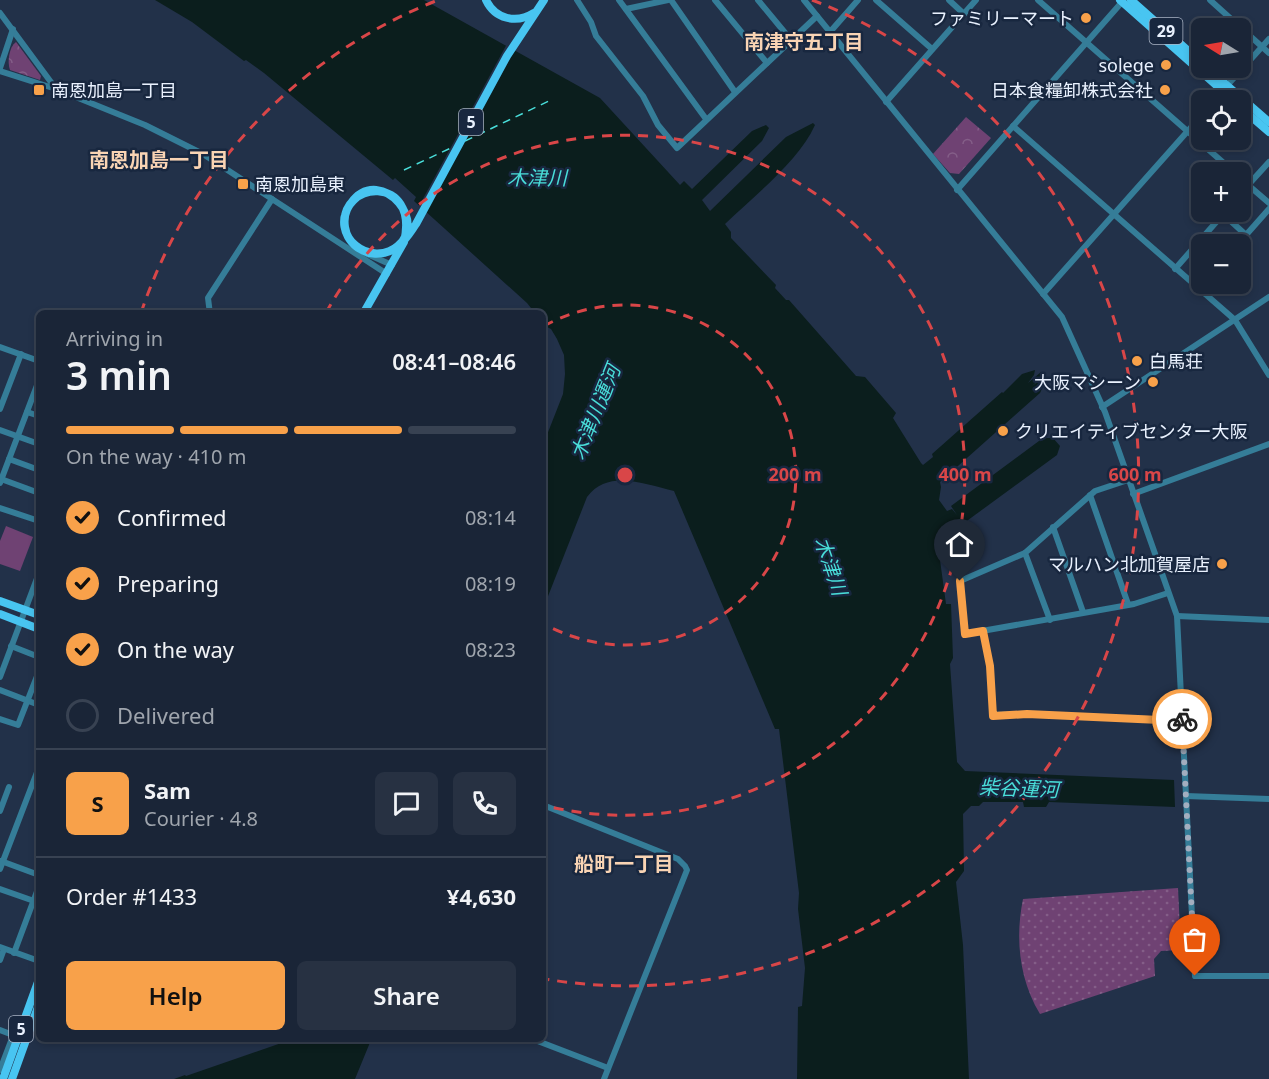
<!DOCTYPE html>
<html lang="en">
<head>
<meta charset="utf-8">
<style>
	:root { --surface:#1a2537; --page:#273142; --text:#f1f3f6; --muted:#9fa5ad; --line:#384252; --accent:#f8a14a }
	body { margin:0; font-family:"Noto Sans","Noto Sans JP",sans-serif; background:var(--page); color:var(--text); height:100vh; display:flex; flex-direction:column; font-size:22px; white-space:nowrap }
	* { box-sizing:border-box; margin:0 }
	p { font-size:20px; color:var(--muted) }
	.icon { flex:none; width:33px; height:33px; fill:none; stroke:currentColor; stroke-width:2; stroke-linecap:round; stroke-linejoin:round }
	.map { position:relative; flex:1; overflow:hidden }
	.sheet { position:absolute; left:36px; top:310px; width:510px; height:732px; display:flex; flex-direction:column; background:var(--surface); border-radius:9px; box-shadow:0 3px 9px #0003,0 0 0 2px var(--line) }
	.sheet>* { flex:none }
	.needle { width:39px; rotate:281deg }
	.controls { position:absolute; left:1191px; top:18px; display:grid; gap:12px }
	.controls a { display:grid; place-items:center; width:60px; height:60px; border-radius:9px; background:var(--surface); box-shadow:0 3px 9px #0003,0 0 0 2px var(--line); font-size:30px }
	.pin { position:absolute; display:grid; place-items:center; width:51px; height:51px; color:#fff; margin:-62px -26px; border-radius:50% 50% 50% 0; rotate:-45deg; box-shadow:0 0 6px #0007 }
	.pin .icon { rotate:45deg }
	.courier { position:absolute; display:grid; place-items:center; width:60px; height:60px; margin:-30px; border:4px solid #f8a14a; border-radius:50%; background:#fff; color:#222; box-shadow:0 2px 8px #0007 }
	.head em { font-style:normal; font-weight:600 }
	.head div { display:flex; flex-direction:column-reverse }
	.head { display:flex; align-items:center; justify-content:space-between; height:102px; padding:0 30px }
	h1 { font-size:39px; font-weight:600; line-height:45px }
	.bar { display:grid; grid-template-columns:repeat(4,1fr); gap:9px 6px; align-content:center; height:72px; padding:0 30px }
	.bar i { height:8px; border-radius:4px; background:var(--line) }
	.bar .current { background:var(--accent) }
	.bar p { grid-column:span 4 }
	.line { display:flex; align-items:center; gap:15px; padding:0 30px; border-top:2px solid var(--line) }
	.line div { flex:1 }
	.round { display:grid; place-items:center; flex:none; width:63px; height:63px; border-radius:9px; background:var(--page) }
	ol { padding:0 30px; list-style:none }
	li { display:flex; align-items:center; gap:18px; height:66px }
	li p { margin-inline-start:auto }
	li .icon { padding:6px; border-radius:50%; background:var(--accent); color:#111; stroke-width:4 }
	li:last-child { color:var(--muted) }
	li i { width:33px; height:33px; border:3px solid var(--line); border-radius:50% }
	.button { display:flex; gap:12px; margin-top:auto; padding:12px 30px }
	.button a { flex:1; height:69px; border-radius:9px; background:var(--accent); color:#111; font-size:24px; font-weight:600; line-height:69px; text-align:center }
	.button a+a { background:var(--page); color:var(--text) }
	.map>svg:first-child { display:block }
	.grass { fill:url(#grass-dots) }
	.park { fill:url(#park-crowns) }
	.pitch { fill:#6f4273 }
	.water { fill:#0b1e1d }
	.pier { fill:#223149 }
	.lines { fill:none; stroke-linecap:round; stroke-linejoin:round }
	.ferry { stroke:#49ddd9; stroke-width:1.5; stroke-dasharray:8 6; stroke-linecap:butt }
	.minor { stroke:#357d98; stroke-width:6 }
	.major { stroke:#48c5f1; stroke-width:8 }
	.done { stroke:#a3aebf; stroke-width:6; stroke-dasharray:0 10.8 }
	.route { stroke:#f8a14a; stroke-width:8 }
	.ring { fill:none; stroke:#d94648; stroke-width:3; stroke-dasharray:10 8 }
	.poi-dot { fill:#f8a14a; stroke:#18273f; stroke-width:2 }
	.labels { text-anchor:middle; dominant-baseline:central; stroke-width:5; stroke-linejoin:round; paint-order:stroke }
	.shield { fill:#18273f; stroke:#aab4c5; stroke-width:1.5 }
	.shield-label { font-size:16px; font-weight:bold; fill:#e9f1fe }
	.poi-label { font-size:18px; fill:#e9f1fe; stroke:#18273f; text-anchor:end }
	.neighbourhood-label { font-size:20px; font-weight:bold; fill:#f9d4b4; stroke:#18273f }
	.water-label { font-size:20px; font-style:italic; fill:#49ddd9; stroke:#18273f }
	.centre { fill:#d94648; stroke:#18273f; stroke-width:3 }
	.ring-label { font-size:18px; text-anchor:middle; font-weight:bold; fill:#d94648; stroke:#18273f; stroke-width:5; stroke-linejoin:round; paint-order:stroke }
</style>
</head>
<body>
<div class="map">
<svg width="1269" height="1079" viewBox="0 0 1269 1079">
	<defs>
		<pattern id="grass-dots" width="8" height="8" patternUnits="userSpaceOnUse" patternTransform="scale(1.5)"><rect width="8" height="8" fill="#6f4273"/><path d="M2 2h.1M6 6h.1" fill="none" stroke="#845e88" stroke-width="1.8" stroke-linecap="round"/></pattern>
		<pattern id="park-crowns" width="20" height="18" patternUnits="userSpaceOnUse" patternTransform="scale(1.5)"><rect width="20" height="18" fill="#6f4273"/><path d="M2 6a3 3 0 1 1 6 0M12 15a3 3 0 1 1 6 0" fill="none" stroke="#845e88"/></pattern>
	</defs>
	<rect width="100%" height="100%" fill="#223149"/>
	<path class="grass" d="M1178 888 1181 950 1161 951 1154 959 1155 976 1040 1014C1019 979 1015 938 1023 899Z"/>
	<g class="park">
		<path d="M16 42 41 76 40 80 10 70C7 62 9 47 16 42Z"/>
		<path d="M966 117 991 138 959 174 950 173 933 154Z"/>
	</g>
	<path class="pitch" d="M6 526 33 537 20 571 0 564V541Z"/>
	<g class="water">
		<path d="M155 0H424L600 98 680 185 684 181 692 189 752 131 766 125 769 128 762 141 702 200 710 211 786 137 813 123 815 125C799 161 754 196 725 224L731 232V238L776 285 775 288 786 300H789L856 376 865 377 896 413 893 418 921 463 923 465 933 457 932 454 1002 392 1003 393 1022 374 1035 370 1034 375 1028 383 1041 372 1044 375 1032 386 1039 381 1045 382 1040 393 940 482 941 487 939 500 947 511 952 509 957 515 951 506 1043 438H1053L1060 446 1057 455 964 523 962 521 963 524 960 528 963 532 944 546 943 554 945 558 940 560 946 604H951L953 658 950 664 957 762 965 771 1174 780 1175 807 1049 802 1046 807H1024L1023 802H983L979 806H971L963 814 964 871 956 882 963 945 969 1079H797L798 1007 802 1006 805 968 798 909 799 893 779 729H775L674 491C646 485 609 468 587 497L543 609V445L563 394 565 374 564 355 557 339 551 329 543 325V314L535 313 527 303 414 201 416 197 395 178 393 180 264 73 246 60 244 61 192 22Z"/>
		<path d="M290 1040H371L355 1079H174L185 1075 186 1076Z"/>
	</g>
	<path class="pier" d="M508 42 516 48 425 214 418 208Z"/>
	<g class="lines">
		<g class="ferry">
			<path d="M465 141 551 100"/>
			<path d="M404 170 455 146"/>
		</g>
		<g class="minor">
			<path d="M577 0 591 22 596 36 643 96 658 125 677 148 817 16"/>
			<path d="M619 0 706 119"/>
			<path d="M671 0 735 92"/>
			<path d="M715 0 767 63"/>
			<path d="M758 0 791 40"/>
			<path d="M804 0 1062 317 1105 412 1177 616 1195 976H1269"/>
			<path d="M876 0 932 49"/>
			<path d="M949 0 964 14"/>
			<path d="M1038 0 1234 172"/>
			<path d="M1210 0 1269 53"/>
			<path d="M626 9 668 0"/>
			<path d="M0 13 56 89"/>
			<path d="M830 32 858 0"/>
			<path d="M0 68 13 29"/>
			<path d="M0 71 56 89 145 125 203 154 387 274"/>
			<path d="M1214 100 1269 39"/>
			<path d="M886 102 976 0"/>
			<path d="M1013 126 1235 320 1269 375"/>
			<path d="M1240 178 1269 203"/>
			<path d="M957 190 1122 2"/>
			<path d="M1240 194 1269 162"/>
			<path d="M1223 214 1246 235 1269 209"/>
			<path d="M367 254 392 265"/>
			<path d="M1175 269 1225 212"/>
			<path d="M1043 294 1202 115"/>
			<path d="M210 314 208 298 272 199"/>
			<path d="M0 347 39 361"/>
			<path d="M1102 407 1269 297"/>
			<path d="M0 409 21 354"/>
			<path d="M27 412 39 416"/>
			<path d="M0 430 39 444"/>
			<path d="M9 459 39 470"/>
			<path d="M1 479 39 493"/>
			<path d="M0 483 39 380"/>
			<path d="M1133 494 1269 444"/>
			<path d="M1090 495 1128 604"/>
			<path d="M0 508 39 521"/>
			<path d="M1053 527 1083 612"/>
			<path d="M1025 553 960 581 965 634 1134 604 1168 593"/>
			<path d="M1177 616 1269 620"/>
			<path d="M1050 620 1025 553 1095 491 1128 480"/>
			<path d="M983 631 990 666 993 715 1027 714 1159 720 1182 714"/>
			<path d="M11 646 39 657"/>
			<path d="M0 677 39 573"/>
			<path d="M0 690 39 705"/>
			<path d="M0 719 18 725 39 671"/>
			<path d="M1186 796 1269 799"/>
			<path d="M543 805 678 859 685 866 687 870 604 1079"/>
			<path d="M0 811 9 787"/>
			<path d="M1 861 39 875"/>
			<path d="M0 869 39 767"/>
			<path d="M0 889 34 901"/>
			<path d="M0 947 39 961"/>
			<path d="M14 953 39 886"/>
			<path d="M0 960 4 949"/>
			<path d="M0 1030 26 1040"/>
			<path d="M535 1040 608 1068"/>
			<path d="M0 1070 11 1041 18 1037"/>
		</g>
		<g class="major">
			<path d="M486 0C495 19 516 24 534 13"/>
			<path d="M1120 0 1233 100"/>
			<path d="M1131 0 1202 63"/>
			<path d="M1207 68 1269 122"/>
			<path d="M1240 107 1269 132"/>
			<path d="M363 314 404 242C420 173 338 181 345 227 346 236 352 245 360 249 369 255 381 255 390 251 436 228 381 162 351 203 327 235 371 270 399 245 406 240 411 231 416 224L507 56 544 0"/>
			<path d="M0 601 39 615"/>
			<path d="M0 614 39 629"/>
			<path d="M3 1079 39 979"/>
			<path d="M12 1079 39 1004"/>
		</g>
	</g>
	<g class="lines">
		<path class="done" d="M1182 719 1195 976"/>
		<path class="route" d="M960 581 965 634 983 631 990 666 993 716 1027 714 1160 720 1182 714V719"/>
	</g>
	<g class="ring">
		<path d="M544 326A170 170 0 1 1 544 624"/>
		<path d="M326 313A340 340 0 1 1 546 806"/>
		<path d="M141 313A510 510 0 0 1 438 0M812 0A510 510 0 0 1 545 979"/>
	</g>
	<g class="poi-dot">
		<circle cx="1086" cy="18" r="6"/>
		<circle cx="1166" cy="65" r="6"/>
		<rect x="33" y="84" width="12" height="12" rx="3"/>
		<circle cx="1165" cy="90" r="6"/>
		<rect x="237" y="178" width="12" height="12" rx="3"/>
		<circle cx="1137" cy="361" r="6"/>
		<circle cx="1153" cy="382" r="6"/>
		<circle cx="1003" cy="431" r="6"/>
		<circle cx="1222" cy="564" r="6"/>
	</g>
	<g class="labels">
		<g class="shield">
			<rect x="1149.5" y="18" width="33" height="26" rx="4.5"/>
			<rect x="459" y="109" width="24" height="26" rx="4.5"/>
			<rect x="9" y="1016" width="24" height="26" rx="4.5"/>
		</g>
		<g class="shield-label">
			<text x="1166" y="31">29</text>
			<text x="471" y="122">5</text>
			<text x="21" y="1029">5</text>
		</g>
		<g class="poi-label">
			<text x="1074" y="18">ファミリーマート</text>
			<text x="1154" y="65">solege</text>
			<text x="51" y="90" text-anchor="start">南恩加島一丁目</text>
			<text x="1153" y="90">日本食糧卸株式会社</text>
			<text x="255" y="184" text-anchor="start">南恩加島東</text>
			<text x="1149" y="361" text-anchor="start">白馬荘</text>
			<text x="1141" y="382">大阪マシーン</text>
			<text x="1015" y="431" text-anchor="start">クリエイティブセンター大阪</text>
			<text x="1210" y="564">マルハン北加賀屋店</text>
		</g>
		<g class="neighbourhood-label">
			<text x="804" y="41">南津守五丁目</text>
			<text x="159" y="159">南恩加島一丁目</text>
			<text x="624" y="863">船町一丁目</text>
		</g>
		<g class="water-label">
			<text x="537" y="177">木津川</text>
			<text transform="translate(595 412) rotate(-68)">木津川運河</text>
			<text transform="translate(831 566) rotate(71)">木津川</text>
			<text transform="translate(1019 788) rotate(2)">柴谷運河</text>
		</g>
	</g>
	<circle cx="625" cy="475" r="9" class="centre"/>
	<g class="ring-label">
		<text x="795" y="481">200 m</text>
		<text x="965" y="481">400 m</text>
		<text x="1135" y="481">600 m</text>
	</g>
</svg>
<div class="controls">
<a><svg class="needle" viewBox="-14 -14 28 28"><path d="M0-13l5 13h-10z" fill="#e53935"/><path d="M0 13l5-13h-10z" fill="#9fa5ad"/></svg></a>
<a><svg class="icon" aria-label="locate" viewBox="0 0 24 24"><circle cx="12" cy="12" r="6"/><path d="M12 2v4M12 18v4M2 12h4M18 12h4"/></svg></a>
<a>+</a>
<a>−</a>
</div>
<div class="pin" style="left:1195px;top:976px;background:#ea580c"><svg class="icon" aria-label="bag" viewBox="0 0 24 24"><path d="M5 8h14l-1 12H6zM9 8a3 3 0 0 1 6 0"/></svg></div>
<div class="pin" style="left:960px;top:581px;background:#1f2937"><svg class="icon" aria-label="home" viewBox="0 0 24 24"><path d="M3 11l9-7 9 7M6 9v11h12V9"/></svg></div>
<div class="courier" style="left:1182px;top:719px"><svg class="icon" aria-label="bike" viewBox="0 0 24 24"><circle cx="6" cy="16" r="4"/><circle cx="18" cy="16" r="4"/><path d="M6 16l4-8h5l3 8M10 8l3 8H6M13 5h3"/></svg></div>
<section class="sheet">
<div class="head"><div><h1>3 min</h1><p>Arriving in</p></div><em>08:41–08:46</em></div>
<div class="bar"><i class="current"></i><i class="current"></i><i class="current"></i><i></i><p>On the way · 410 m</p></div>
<ol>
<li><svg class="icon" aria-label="check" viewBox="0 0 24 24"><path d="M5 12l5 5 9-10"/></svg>Confirmed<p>08:14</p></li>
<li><svg class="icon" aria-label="check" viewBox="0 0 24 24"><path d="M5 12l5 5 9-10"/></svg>Preparing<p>08:19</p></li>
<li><svg class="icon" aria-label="check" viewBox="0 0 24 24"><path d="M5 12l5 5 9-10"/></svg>On the way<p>08:23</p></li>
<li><i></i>Delivered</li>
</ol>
<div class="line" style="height:108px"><b class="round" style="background:var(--accent);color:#111">S</b><div><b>Sam</b><p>Courier · 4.8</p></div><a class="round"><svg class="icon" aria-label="chat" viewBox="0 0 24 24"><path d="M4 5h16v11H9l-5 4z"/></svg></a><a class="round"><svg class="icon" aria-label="phone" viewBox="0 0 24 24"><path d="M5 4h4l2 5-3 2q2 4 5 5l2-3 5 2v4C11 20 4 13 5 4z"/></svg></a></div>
<div class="line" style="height:78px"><div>Order #1433</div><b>¥4,630</b></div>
<div class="button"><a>Help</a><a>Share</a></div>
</section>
</div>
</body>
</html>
